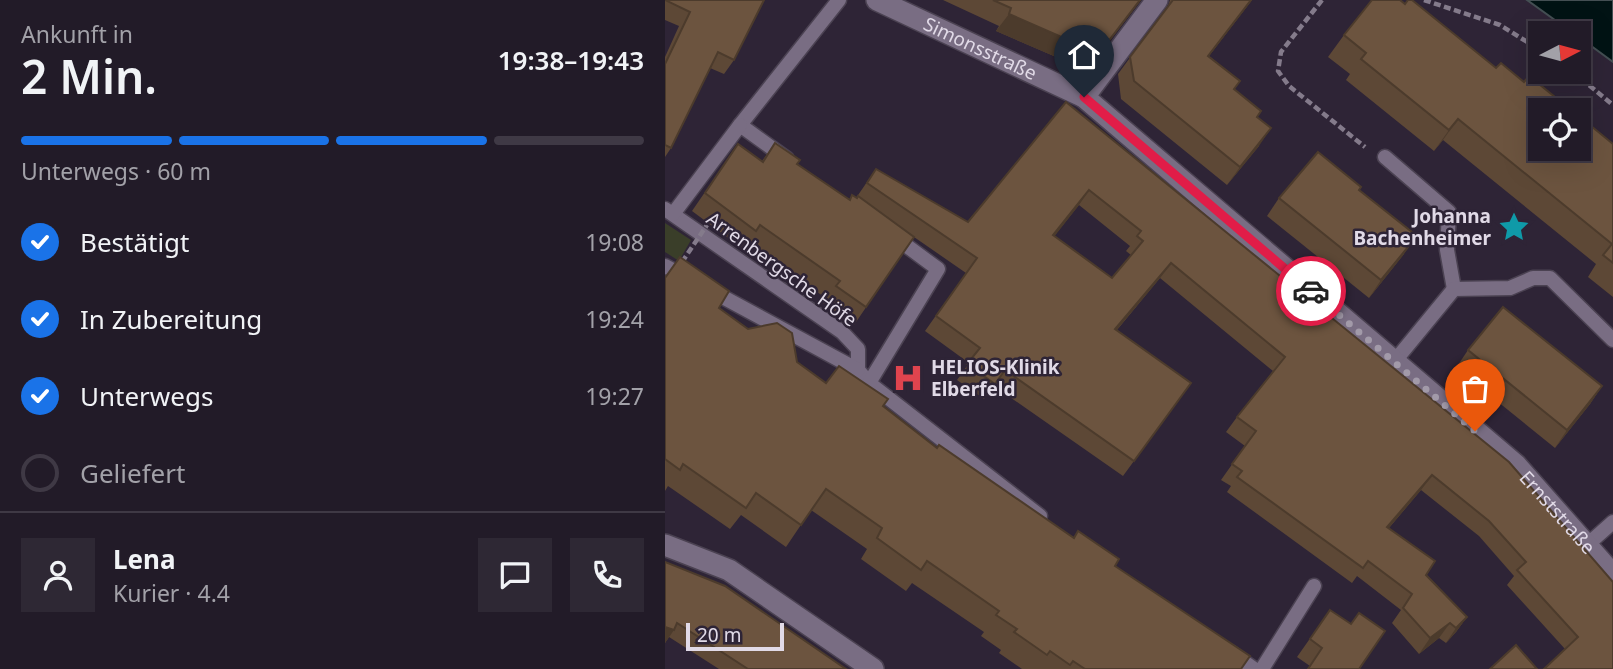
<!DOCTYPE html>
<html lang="de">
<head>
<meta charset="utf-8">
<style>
	:root { --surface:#221b28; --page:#2e2834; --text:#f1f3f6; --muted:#a2a1a8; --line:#3f3945; --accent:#1a73e8 }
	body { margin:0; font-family:"Noto Sans",sans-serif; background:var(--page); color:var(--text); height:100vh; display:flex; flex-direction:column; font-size:26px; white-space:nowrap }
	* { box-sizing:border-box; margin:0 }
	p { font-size:23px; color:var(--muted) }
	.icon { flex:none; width:38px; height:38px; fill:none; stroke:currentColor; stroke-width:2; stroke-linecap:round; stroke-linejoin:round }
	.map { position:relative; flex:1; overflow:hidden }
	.details { display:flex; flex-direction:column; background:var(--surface); width:665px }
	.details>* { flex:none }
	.needle { width:46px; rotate:84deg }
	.tools { position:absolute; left:863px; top:21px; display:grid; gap:14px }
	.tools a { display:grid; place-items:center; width:63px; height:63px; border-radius:0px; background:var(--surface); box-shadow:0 7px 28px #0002,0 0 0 2px var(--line); font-size:35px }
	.scale { position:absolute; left:21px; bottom:18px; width:98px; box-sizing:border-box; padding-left:7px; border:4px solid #e1dae7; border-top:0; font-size:19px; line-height:24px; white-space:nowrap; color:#e1dae7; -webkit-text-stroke:5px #2e2436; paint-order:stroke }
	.pin { position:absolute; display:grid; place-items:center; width:60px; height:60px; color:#fff; margin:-72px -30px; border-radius:50% 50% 50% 0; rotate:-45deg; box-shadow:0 0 7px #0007 }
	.pin .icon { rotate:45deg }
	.courier { position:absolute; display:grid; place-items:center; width:70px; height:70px; margin:-35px; border:5px solid #e11d48; border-radius:50%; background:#fff; color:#222; box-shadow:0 2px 9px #0007 }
	.headline em { font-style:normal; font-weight:600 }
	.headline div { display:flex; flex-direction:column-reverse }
	.headline { display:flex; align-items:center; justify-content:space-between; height:119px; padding:0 21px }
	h1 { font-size:46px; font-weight:600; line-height:52px }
	.bar { display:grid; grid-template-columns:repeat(4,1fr); gap:10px 7px; align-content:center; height:84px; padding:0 21px }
	.bar i { height:9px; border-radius:5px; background:var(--line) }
	.bar .selected { background:var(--accent) }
	.bar p { grid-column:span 4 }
	.line { display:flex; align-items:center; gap:18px; padding:0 21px; border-top:2px solid var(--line) }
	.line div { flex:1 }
	.round { display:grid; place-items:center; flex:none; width:74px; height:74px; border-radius:0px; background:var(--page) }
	ol { padding:0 21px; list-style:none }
	li { display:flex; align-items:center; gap:21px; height:77px }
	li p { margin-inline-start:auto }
	li .icon { padding:7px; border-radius:50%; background:var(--accent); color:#fff; stroke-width:4 }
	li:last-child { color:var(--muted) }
	li i { width:38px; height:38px; border:4px solid var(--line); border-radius:50% }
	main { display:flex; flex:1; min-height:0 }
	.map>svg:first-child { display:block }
	.green { fill:#3a3e29 }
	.water { fill:#011314; stroke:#444f53; stroke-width:2 }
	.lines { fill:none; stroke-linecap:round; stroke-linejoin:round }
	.lane-casing { stroke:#4b4252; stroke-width:17 }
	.street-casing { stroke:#4b4252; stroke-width:24 }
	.path { stroke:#847b8b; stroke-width:4.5; stroke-dasharray:7 3.5; stroke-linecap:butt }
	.lane { stroke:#796d83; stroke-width:14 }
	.street { stroke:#796d83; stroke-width:21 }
	.path-bridge { stroke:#847b8b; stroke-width:4.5; stroke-dasharray:7 3.5; stroke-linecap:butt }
	.wall { fill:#5d4836; fill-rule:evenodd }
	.shaded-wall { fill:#4c3b2c }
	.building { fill:#6c543f; stroke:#4c3b2c; stroke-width:2; fill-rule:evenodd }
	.done { stroke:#a29aa9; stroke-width:7; stroke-dasharray:0 12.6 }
	.route { stroke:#e11d48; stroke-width:9 }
	.labels { text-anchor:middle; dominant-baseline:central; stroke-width:5; stroke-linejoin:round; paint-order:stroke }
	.street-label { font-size:19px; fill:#e1dae7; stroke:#2e2436 }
	.poi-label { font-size:19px; font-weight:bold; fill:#e1dae7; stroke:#2e2436; text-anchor:end }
</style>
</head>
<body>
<main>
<section class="details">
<div class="headline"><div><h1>2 Min.</h1><p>Ankunft in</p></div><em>19:38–19:43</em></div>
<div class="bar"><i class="selected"></i><i class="selected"></i><i class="selected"></i><i></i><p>Unterwegs · 60 m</p></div>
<ol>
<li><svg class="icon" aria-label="check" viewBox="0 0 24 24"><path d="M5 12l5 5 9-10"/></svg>Bestätigt<p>19:08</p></li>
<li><svg class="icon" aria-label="check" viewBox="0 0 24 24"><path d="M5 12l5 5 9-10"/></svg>In Zubereitung<p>19:24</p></li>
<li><svg class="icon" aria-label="check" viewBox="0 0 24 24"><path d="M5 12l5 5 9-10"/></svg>Unterwegs<p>19:27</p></li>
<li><i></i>Geliefert</li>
</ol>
<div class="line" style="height:126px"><a class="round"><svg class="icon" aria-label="person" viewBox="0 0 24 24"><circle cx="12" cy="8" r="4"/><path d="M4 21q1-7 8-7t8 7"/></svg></a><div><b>Lena</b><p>Kurier · 4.4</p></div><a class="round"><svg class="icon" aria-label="chat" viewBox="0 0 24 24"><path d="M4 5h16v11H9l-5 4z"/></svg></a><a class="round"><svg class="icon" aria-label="phone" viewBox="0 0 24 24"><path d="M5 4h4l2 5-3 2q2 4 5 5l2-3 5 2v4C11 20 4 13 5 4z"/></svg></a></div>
</section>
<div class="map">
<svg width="948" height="669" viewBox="0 0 948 669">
	<rect width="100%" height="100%" fill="#2e2436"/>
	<path class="green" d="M0 223 26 240 14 261 0 252Z"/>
	<path class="water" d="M862 0H948V62L914 37V33H908Z"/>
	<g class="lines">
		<g class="lane-casing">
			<g id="lane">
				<path d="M720 157 784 212 782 250 789 289"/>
				<path d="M122 159 75 125 174 0"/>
				<path d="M0 209 177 332 193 349V370L204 383 375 516"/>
				<path d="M8 214 75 125"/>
				<path d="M0 266 22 278"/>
				<path d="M43 289 193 370"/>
				<path d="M729 362 789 289 845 288 868 278H885L948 340"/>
				<path d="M204 383 273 269 227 235"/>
				<path d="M921 546 948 522"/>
				<path d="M565 652 589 669"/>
				<path d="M597 669 649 586"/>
			</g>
		</g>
		<g class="street-casing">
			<g id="street">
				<path id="s1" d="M212 0 419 97 851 465 948 575"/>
				<path d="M419 97 492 0"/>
				<path d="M0 545 64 570 208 669"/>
			</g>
		</g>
		<g class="path">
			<path d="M657 0 616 52 613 71 624 86 700 147"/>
			<path d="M759 0 835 25 875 50"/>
			<path d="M908 72 948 105"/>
		</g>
		<use href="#lane" class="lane"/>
		<use href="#street" class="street"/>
		<path class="path-bridge" d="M17 262 42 225"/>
	</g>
	<g class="wall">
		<path d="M0 0H99L69 60 59 74 45 68 6 148 0 157V57L14 26 0 20Z"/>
		<path d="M278 0H476L433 56 405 63 331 31 334 26Z"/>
		<path d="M505 0H587L544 56 575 81 569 90 592 117 594 146 562 185 456 99 453 74 503 6Z"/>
		<path d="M679 35 831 68 859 82 948 144V297L923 277 931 264 778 140 769 151 681 80 685 74 663 57Z"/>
		<path d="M401 102 844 462 948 669 900 649 842 585 849 576 814 536 756 490 724 528 761 575 802 617 791 632 781 643 774 638 754 654 727 623 736 610 692 576 687 583 562 492 566 486 556 480 580 446 561 432 572 417 608 371 495 278 452 330 526 383 458 476 329 386 319 399 292 380 304 363 260 331 301 273 249 237 189 325 158 303 162 299 83 243 78 249 27 211 73 144 97 161 110 143 132 164 184 200 191 198 211 169 303 222ZM414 205 465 246 461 251 466 255 447 278 389 236Z"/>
		<path d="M694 190 739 254 704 298 602 216 614 198Z"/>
		<path d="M15 257 54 308 161 383 218 406 272 448 450 566 576 669H357L334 653 336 650 316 636 319 632 247 583 241 591 196 559 202 549 146 510 121 547 76 515 65 529 3 486 0 491V277Z"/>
		<path d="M803 350 937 386 925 404 890 448 791 368Z"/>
		<path d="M0 562 181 669H54L4 637 0 643Z"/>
		<path d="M665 610 686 624 720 631 645 666 632 657Z"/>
	</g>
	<g class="shaded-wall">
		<path d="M476 0 433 56 405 63 331 31 344 14Z"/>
		<path d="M586 0H587L531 73 543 56Z"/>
		<path d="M793 119 778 140 769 151 784 130Z"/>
		<path d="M606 128 594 146 562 185 575 167Z"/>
		<path d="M424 190 414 205 378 251 388 235Z"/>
		<path d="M752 236 739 254 704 298 716 280Z"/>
		<path d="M506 263 495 278 440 344 450 329Z"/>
		<path d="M937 386 925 404 890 448 902 430Z"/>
		<path d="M767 475 756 490 712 542 722 527Z"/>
		<path d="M802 617 791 632 781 643 791 628Z"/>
		<path d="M785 623 774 638 754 654 765 638Z"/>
		<path d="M0 627 9 630 0 643Z"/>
	</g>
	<g class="building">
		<path d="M0 0H99L69 60 53 52 6 148 0 145V64L25 12Z"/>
		<path d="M328 0H475L445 39 417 46 344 14 346 8Z"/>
		<path d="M508 0H586L543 56 575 81 569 89 596 111 592 117 606 128 575 167 469 81 465 57Z"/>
		<path d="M707 0H735L740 4 743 0H747L831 68 836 63 859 82 864 76 906 110H875V149H914V116L948 144V263L938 255 947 244 793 119 784 130 696 59 701 53 679 35Z"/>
		<path d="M401 102 844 462 948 582V669H879L913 637 852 570 861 562 824 521 767 475 722 527 770 561 761 575 802 617 791 628 785 623 765 638 738 608 747 594 703 561 698 568 572 477 577 471 567 464 591 431 572 417 620 357 506 263 450 329 526 383 469 461 340 370 330 384 302 364 315 348 271 316 312 258 202 183 211 169 303 222ZM424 190 476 231 472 236 478 241 447 278 388 235Z"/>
		<path d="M110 143 135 160 132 164 185 200 187 195 192 198 193 196 249 237 201 307 171 286 175 281 95 225 91 231 40 193 73 144 98 162Z"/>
		<path d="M653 152 696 187 694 190 752 236 716 280 614 198Z"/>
		<path d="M15 257 64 291 54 308 83 329 112 323 127 333 132 362 161 383 174 366 223 399 218 406 272 448 274 445 409 538 413 531 454 559 450 566 585 656 576 669H420L408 661 405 665 385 651 382 655 349 632 352 629 331 615 334 611 262 561 256 570 212 538 217 528 161 489 136 525 91 493 81 508 18 464 15 470 0 459V278Z"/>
		<path d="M838 307 937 386 902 430 803 350Z"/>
		<path d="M0 562 60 586 181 669H83L12 623 9 630 0 627Z"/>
		<path d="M665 610 686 624 694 613 720 631 694 669H643L657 648 645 639Z"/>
		<path d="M851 645 872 669H825Z"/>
	</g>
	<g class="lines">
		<path class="done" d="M646 291 810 431"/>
		<path class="route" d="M419 97 646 291"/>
	</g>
	<defs>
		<g id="sight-bare" transform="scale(2.415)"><path d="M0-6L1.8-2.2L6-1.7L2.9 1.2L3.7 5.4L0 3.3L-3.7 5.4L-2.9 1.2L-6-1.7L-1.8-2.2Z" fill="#0f9aa8" stroke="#2e2436" stroke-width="2.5" paint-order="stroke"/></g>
		<g id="hospital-bare" transform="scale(2.415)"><path d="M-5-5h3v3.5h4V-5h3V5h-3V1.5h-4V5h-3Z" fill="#e0444e" stroke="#2e2436" stroke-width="2.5" paint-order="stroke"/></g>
	</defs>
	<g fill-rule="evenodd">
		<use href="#sight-bare" x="849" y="227"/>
		<use href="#hospital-bare" x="243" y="378"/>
	</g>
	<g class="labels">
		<g class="street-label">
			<text stroke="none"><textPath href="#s1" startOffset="114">Simonsstraße</textPath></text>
			<text transform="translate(117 269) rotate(36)">Arrenbergsche Höfe</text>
			<text stroke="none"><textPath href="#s1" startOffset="859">Ernststraße</textPath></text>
		</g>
		<g class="poi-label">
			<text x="826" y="216">Johanna<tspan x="826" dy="22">Bachenheimer</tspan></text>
			<text x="266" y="367" text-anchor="start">HELIOS-Klinik<tspan x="266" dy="22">Elberfeld</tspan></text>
		</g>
	</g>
</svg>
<div class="tools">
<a><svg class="needle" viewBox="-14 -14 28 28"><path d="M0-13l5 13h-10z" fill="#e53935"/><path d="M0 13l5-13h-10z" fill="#a2a1a8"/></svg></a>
<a><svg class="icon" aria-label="locate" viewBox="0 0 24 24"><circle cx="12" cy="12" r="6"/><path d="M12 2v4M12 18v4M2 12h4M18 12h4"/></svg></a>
</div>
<div class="scale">20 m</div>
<div class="pin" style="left:810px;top:431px;background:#ea580c"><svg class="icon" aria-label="bag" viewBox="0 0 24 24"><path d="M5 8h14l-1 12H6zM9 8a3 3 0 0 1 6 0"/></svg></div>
<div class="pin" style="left:419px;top:97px;background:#1f2937"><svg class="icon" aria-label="home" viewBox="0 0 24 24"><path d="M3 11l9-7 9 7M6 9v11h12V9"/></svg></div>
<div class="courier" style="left:646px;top:291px"><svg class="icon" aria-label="car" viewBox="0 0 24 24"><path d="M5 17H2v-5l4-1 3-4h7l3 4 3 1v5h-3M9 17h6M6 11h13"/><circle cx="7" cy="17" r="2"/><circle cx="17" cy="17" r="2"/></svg></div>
</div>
</main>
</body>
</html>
